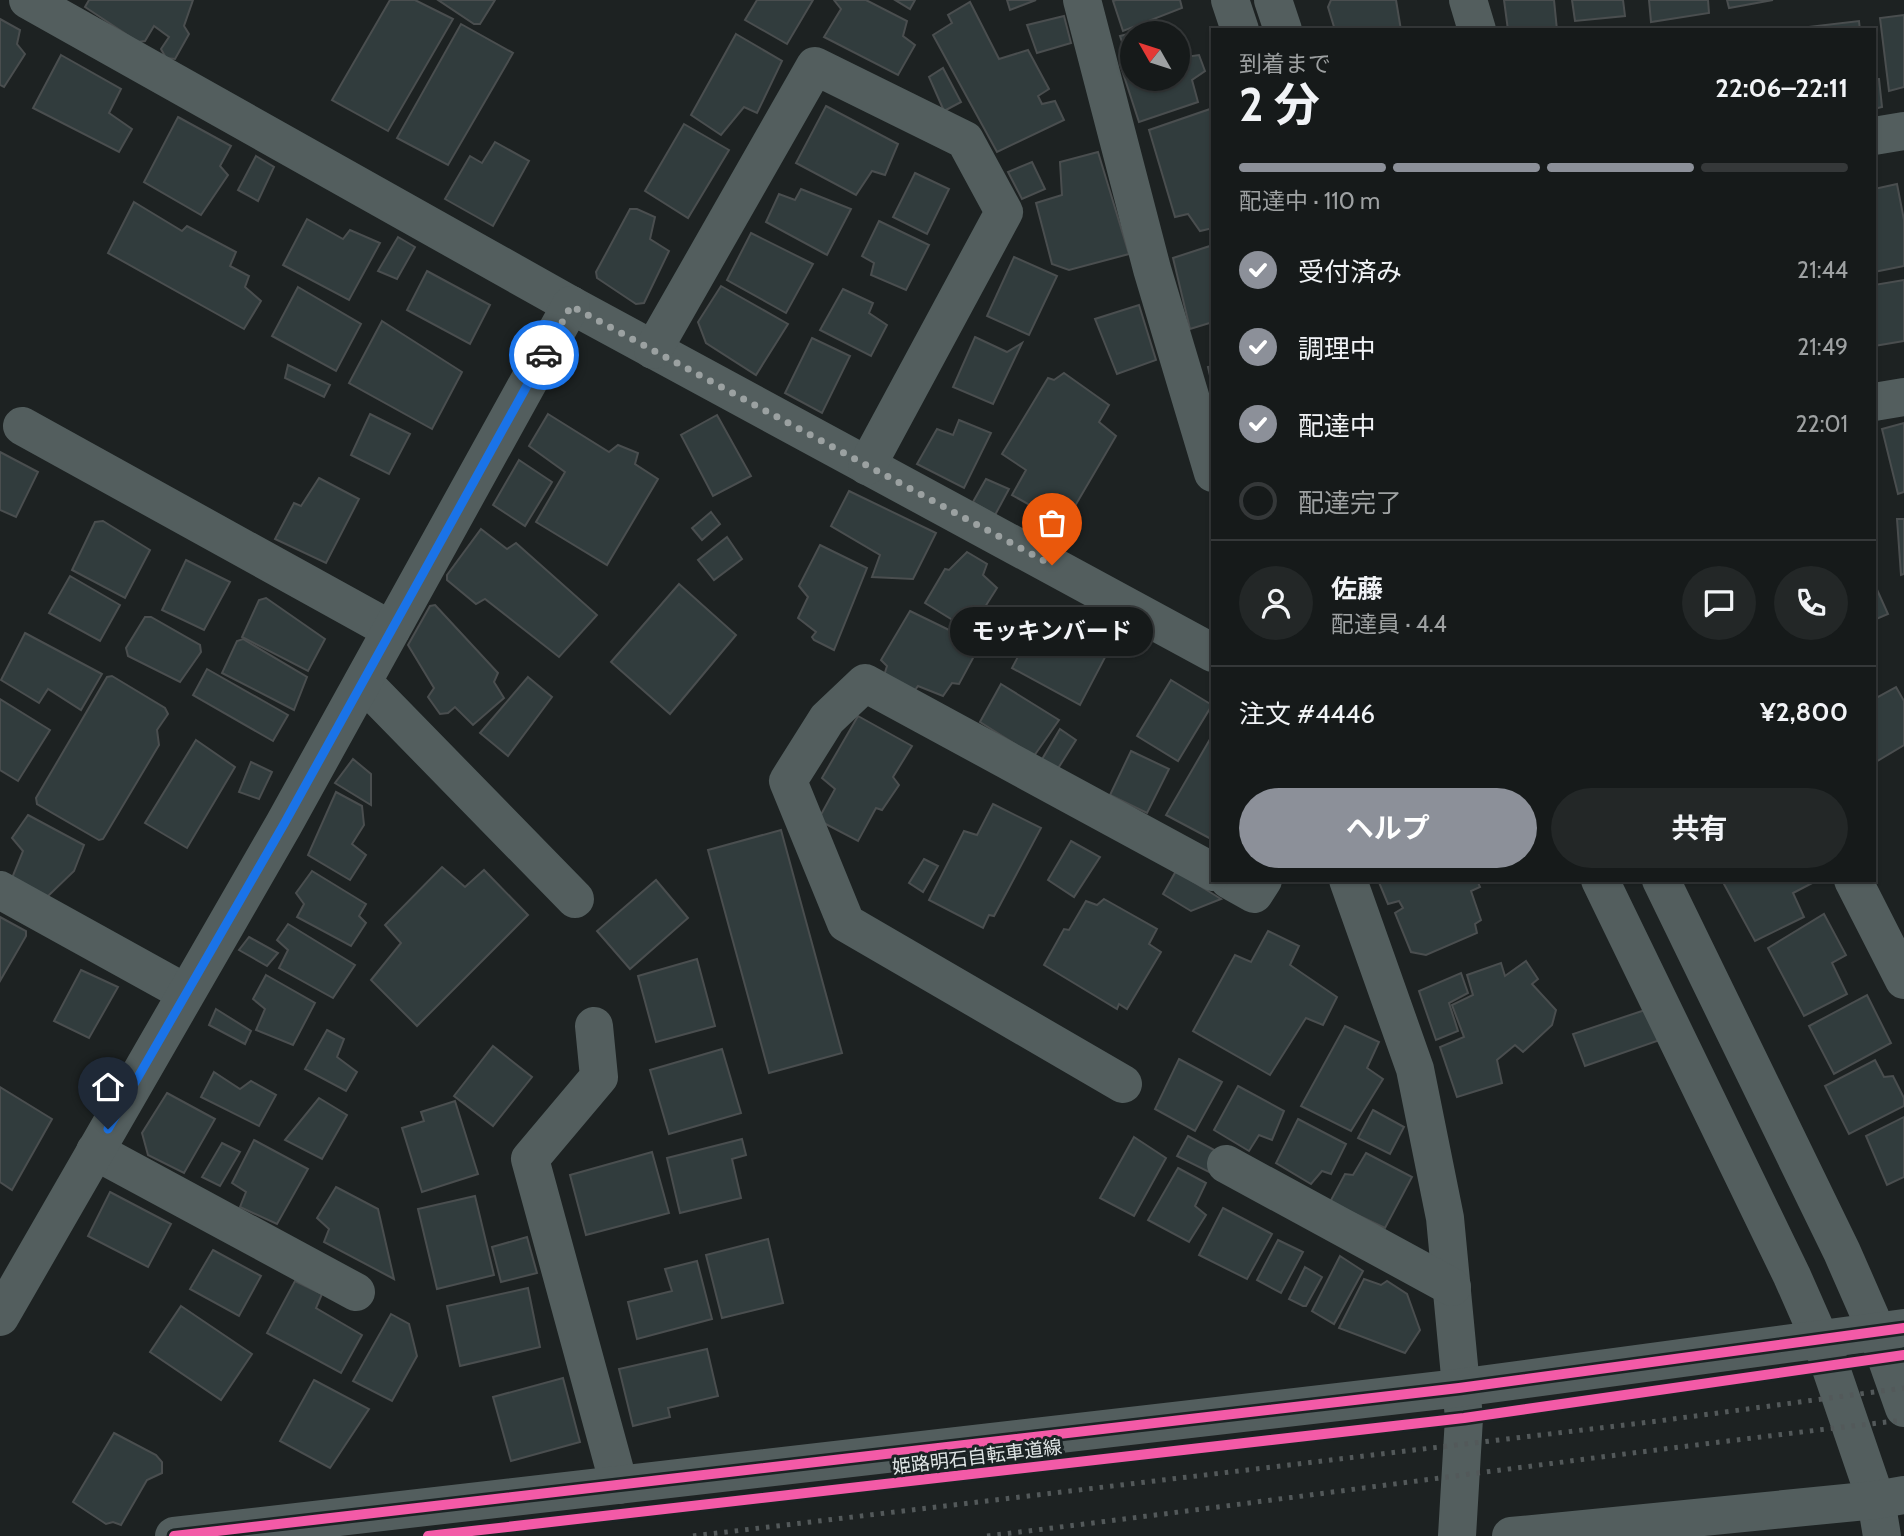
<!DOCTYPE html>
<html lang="ja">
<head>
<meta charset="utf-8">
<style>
	:root { --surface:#161a1a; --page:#232727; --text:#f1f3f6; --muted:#9ea1a2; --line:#353839; --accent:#8c9099 }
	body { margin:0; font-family:Cabin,"Noto Sans JP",sans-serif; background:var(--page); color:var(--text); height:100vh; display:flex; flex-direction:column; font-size:26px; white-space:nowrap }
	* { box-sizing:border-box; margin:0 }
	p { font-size:23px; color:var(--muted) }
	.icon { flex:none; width:38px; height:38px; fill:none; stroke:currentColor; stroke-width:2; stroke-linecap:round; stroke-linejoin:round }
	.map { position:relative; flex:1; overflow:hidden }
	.drawer { position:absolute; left:1211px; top:28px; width:665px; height:854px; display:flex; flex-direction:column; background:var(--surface); border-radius:0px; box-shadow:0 2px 5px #0004,0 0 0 2px var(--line) }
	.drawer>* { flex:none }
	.needle { width:46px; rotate:309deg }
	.buttons { position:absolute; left:1120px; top:21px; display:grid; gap:14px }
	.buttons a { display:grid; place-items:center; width:70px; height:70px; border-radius:50%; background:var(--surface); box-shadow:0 2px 5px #0004,0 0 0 2px var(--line); font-size:35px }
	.pin { position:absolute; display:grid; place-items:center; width:60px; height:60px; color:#fff; margin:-72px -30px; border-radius:50% 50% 50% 0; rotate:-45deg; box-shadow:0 0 7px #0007 }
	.pin .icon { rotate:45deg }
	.courier { position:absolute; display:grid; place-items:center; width:70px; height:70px; margin:-35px; border:5px solid #1a73e8; border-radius:50%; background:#fff; color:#222; box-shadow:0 2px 9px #0007 }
	.bubble { position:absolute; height:49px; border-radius:24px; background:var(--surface); box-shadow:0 2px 5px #0004,0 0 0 2px var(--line); font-size:23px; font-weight:700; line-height:49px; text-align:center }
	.head em { font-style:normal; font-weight:700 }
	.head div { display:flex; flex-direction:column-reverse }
	.head { display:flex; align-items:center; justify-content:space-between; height:119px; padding:0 28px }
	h1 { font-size:46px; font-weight:700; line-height:52px }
	.bar { display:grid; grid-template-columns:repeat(4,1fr); gap:10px 7px; align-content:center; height:84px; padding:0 28px }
	.bar i { height:9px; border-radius:5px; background:var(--line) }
	.bar .current { background:var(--accent) }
	.bar p { grid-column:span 4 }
	.line { display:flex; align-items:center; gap:18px; padding:0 28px; border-top:2px solid var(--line) }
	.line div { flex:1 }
	.round { display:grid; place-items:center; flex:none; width:74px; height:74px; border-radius:37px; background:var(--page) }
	ol { padding:0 28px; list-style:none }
	li { display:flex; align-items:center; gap:21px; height:77px }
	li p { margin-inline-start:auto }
	li .icon { padding:7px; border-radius:50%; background:var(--accent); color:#fff; stroke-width:4 }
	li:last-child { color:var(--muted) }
	li i { width:38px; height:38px; border:4px solid var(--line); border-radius:50% }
	.primary-button { display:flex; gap:14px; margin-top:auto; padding:14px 28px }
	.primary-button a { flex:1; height:80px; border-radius:42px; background:var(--accent); color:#fff; font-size:28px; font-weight:700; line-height:80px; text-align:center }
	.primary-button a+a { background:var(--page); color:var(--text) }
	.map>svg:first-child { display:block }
	.building { fill:#313c3d; stroke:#4a4e4f; stroke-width:2 }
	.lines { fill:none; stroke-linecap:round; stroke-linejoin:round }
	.minor { stroke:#535e5e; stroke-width:38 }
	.rail { stroke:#53595a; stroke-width:5; stroke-dasharray:3.5 7; stroke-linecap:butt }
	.cycleway-casing { stroke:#1b2324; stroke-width:15 }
	.cycleway { stroke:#f35aa7; stroke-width:10 }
	.done { stroke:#9ba1a1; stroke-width:7; stroke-dasharray:0 12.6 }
	.route { stroke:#1a73e8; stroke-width:9 }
	.labels { text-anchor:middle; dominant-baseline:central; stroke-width:6; stroke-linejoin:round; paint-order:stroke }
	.street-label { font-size:19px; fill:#dfe5e5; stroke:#1b2324 }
</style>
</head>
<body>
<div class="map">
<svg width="1904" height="1536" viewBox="0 0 1904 1536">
	<rect width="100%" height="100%" fill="#1d2222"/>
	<g class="building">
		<path d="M89 0H193L184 26 189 34 175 59 166 58 161 49 169 37 154 26 145 41 138 42 85 7Z"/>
		<path d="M390 0H415L453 19 388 131 332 100Z"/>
		<path d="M438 0H495L480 24H474Z"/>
		<path d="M757 0H813L787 44 745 20Z"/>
		<path d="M834 0H866L907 21 903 36 915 45 898 75 824 37 841 9Z"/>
		<path d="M895 0H915L910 9Z"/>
		<path d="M1007 0H1036L1010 10Z"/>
		<path d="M1116 0H1180L1182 8 1123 31 1113 1Z"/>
		<path d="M1331 0H1396L1401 30H1335L1328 7Z"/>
		<path d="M1504 0H1554L1557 30H1508Z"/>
		<path d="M1572 0H1623L1625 16 1575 21Z"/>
		<path d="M1649 0H1708L1709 13 1651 22Z"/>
		<path d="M1727 0H1773L1729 8Z"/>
		<path d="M970 2 999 59 1028 50 1049 89 1038 96 1042 104 1055 101 1064 120 997 152 933 35 952 23 948 15Z"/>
		<path d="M1904 15V87L1889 91 1880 18Z"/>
		<path d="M1064 16 1071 43 1037 53 1027 25Z"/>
		<path d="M0 19 20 30 17 44 25 54 4 87 0 85Z"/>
		<path d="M1859 21 1860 30 1800 28Z"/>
		<path d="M461 24 513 53 448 165 397 138Z"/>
		<path d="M1165 25 1168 33H1132V79H1178V58L1199 55 1205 71 1192 80 1198 102 1139 122 1120 64 1128 59 1120 36Z"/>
		<path d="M736 34 782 61 757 113 744 107 721 135 691 115Z"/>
		<path d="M61 55 121 89 109 113 132 129 119 152 33 108Z"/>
		<path d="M943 68 961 102 944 111 929 77Z"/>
		<path d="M1874 79H1879L1882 107 1874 109Z"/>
		<path d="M826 106 898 144 885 175 872 171 856 195 796 163Z"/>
		<path d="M1213 108V228L1200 231 1188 214 1175 217 1149 130Z"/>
		<path d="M178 117 231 146 220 166 228 175 201 215 144 182Z"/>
		<path d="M684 124 729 150 688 218 645 191Z"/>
		<path d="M495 142 529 161 493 226 445 199 470 156 482 163Z"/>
		<path d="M1098 152 1129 254 1069 270 1052 264 1036 203 1062 195 1060 162Z"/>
		<path d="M256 156 274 167 258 201 238 190Z"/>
		<path d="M1032 162 1045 189 1022 199 1008 172Z"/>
		<path d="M915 173 949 189 927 234 893 217Z"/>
		<path d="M1897 184 1904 220V266L1874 272V189Z"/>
		<path d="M801 189 851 209 827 255 766 222 779 194 795 200Z"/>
		<path d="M134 202 182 231 187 226 236 252 230 266 249 276 245 287 261 301 244 329 108 253Z"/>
		<path d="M630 209H637L655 217 650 239 669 251 644 303 636 304 597 278 596 272Z"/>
		<path d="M307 219 343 239 350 230 380 243 349 300 283 265Z"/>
		<path d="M879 221 929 245 906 290 871 275 874 263 862 256Z"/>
		<path d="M751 233 813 264 786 313 727 280Z"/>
		<path d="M398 237 415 247 397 279 378 271Z"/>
		<path d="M1213 245V322L1190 329 1173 258Z"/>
		<path d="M1014 257 1057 276 1029 335 987 316Z"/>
		<path d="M427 271 490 305 470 344 407 310Z"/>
		<path d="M1904 280V341L1874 346V285Z"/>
		<path d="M721 286 788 324 756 375 706 343 698 322Z"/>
		<path d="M298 287 361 324 336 371 272 336Z"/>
		<path d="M843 289 873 303 869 313 887 325 871 356 820 330Z"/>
		<path d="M1139 305 1156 360 1117 374 1095 319Z"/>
		<path d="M382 321 462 372 432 429 349 383Z"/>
		<path d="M975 337 1007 352 1022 343 993 404 953 387Z"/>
		<path d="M812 338 850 356 822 413 785 393Z"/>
		<path d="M288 365 330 385 324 397 285 378Z"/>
		<path d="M1213 366V389L1208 367Z"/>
		<path d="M1064 373 1109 405 1099 422 1116 436 1065 523H1062L1012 495 1026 470 1002 454 1048 378 1054 380Z"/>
		<path d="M370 414 410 434 389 474 351 455Z"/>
		<path d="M548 414 609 452 618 445 638 453 635 464 658 479 607 565 536 522 565 472 529 446Z"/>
		<path d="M717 415 751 476 713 496 681 435Z"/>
		<path d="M959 420 991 433 964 488 917 464 937 429 953 435Z"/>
		<path d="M1904 423V492L1898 494 1882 429Z"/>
		<path d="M0 452 38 472 16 517 0 510Z"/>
		<path d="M519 460 552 482 525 526 493 505Z"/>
		<path d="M319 478 359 499 326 563 275 539 294 503 301 506Z"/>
		<path d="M986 479 1009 489 995 515 973 502Z"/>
		<path d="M849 491 936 533 913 579 872 577 880 555 831 526Z"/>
		<path d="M711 512 720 524 702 540 692 528Z"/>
		<path d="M1897 519H1904V574L1901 575Z"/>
		<path d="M103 521 150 550 125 598 72 570 95 522Z"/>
		<path d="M481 529 507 549 516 543 597 615 559 657 485 599 476 604 447 580V575Z"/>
		<path d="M727 537 742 559 714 580 698 560Z"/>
		<path d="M820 545 867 568 834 650 814 640 812 637 816 632 798 618 808 597 799 586Z"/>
		<path d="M967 552 987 564 983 575 997 588 971 629 969 630 925 603 945 569 949 570Z"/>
		<path d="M186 560 230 582 204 630 162 610Z"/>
		<path d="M70 576 120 605 100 641 49 613Z"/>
		<path d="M1874 583 1888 614 1874 620Z"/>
		<path d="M679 584 736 635 670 714 611 662Z"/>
		<path d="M266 598 325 639 308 671 242 637 259 600Z"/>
		<path d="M435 605 498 673 494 682 504 698 473 725 455 707 448 713 440 714 428 697 434 688 408 645 430 606Z"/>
		<path d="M1043 609 1112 644 1080 705 1012 668Z"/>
		<path d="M910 611 978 644 979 647 959 684 952 683 943 696 918 686 910 697 882 682 887 666 881 660Z"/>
		<path d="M145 617H151L200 645 201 652 180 682 128 656 126 648Z"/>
		<path d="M25 633 102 674 81 710 48 689 39 703 1 680Z"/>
		<path d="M243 639 307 677 294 710 222 673 237 641Z"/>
		<path d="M207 669 288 715 273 741 193 695Z"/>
		<path d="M112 676 165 708 168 714 157 730 159 745 103 839 99 840 37 804 36 798 107 677Z"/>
		<path d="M528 677 552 697 508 756 480 733Z"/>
		<path d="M1171 680 1212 705 1178 761 1137 736Z"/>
		<path d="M1001 684 1059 720 1034 756 980 722Z"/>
		<path d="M1896 687 1904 701V745L1874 763V699Z"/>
		<path d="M0 699 50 730 18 781 0 770Z"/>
		<path d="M858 716 912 746 893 777 899 785 882 810 876 808 858 841 818 820 835 789 822 778Z"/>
		<path d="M1060 729 1076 740 1057 770 1041 761Z"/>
		<path d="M1213 734V840L1166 815Z"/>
		<path d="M196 740 235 767 187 848 145 823Z"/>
		<path d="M1131 751 1169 769 1147 813 1110 795Z"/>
		<path d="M353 759 371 774V805L335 783Z"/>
		<path d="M251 762 272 772 259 799 239 792Z"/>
		<path d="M336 792 362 806 364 825 352 844 366 855 350 880 308 855Z"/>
		<path d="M993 804 1041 828 994 916 989 915 983 928 929 900 964 831 977 835Z"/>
		<path d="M28 815 84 845 74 871 47 897 12 878 23 851 12 838Z"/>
		<path d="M781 830 842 1053 769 1073 708 850Z"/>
		<path d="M1071 841 1100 857 1074 897 1048 880Z"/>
		<path d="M924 859 938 866 923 892 909 883Z"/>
		<path d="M442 867 465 887 484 870 528 915 417 1026 371 980 401 943 385 925Z"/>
		<path d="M312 871 366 904 359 916 366 923 351 946 297 917 304 904 296 893Z"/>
		<path d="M1176 871 1221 899 1191 911 1163 894Z"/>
		<path d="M656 880 688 918 630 969 597 931Z"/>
		<path d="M1378 880H1477L1480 887 1471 891 1481 920 1475 924 1477 933 1426 955 1411 952 1395 913 1403 908 1399 901 1388 904Z"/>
		<path d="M1730 880H1818L1793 893 1804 917 1755 941 1724 884Z"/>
		<path d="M1104 899 1157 929 1149 944 1161 952 1127 1009 1119 1004 1117 1009 1044 965 1064 929 1069 930 1086 901 1097 905Z"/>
		<path d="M1824 914 1846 955 1832 963 1847 994 1804 1016 1768 948Z"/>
		<path d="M0 917 26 931V936L0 981Z"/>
		<path d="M288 924 355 965 333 998 279 968 288 950 277 940Z"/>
		<path d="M1268 931 1299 946 1290 965 1337 997 1323 1025 1306 1018 1270 1075 1193 1031 1235 955 1251 962Z"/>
		<path d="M249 937 278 953 267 966 239 950Z"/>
		<path d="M697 959 715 1026 656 1042 638 976Z"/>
		<path d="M1526 961 1538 979 1532 984 1556 1010 1552 1025 1523 1052 1515 1045 1497 1060 1502 1083 1457 1097 1440 1047 1464 1037 1452 1005 1473 995 1467 975 1501 963 1505 976Z"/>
		<path d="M81 970 118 987 89 1038 54 1021Z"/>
		<path d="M1461 973 1468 993 1449 1003 1458 1031 1436 1040 1419 991Z"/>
		<path d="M266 975 315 1003 293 1045 256 1030 265 1009 253 999Z"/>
		<path d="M1867 995 1891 1043 1834 1074 1809 1026Z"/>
		<path d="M216 1009 251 1031 245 1044 209 1025Z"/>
		<path d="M1645 1010 1660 1040 1585 1066 1573 1034Z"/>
		<path d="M1345 1026 1379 1042 1367 1068 1383 1079 1351 1131 1301 1106Z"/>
		<path d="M327 1030 344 1039 337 1057 357 1072 346 1091 305 1069Z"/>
		<path d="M493 1046 532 1077 493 1126 454 1096Z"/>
		<path d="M722 1049 741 1113 669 1134 650 1070Z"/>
		<path d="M1179 1059 1222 1082 1195 1131 1155 1109Z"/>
		<path d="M1875 1060 1884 1077 1893 1076 1904 1098V1106L1849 1134 1825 1086Z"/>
		<path d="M214 1072 240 1089 251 1081 276 1095 259 1126 201 1097Z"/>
		<path d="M1238 1086 1284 1111 1272 1140 1259 1135 1249 1151 1214 1130Z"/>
		<path d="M0 1087 52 1119 12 1190 0 1182Z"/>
		<path d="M167 1093 215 1119 184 1173 148 1155 142 1133Z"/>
		<path d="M319 1098 347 1115 322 1159 285 1140Z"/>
		<path d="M455 1101 478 1174 422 1192 402 1128 424 1121 421 1112Z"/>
		<path d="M1373 1110 1404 1127 1390 1154 1358 1138Z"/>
		<path d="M1904 1117V1177L1887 1185 1866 1136Z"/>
		<path d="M1298 1119 1346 1144 1331 1174 1322 1171 1311 1184 1276 1163Z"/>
		<path d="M1188 1136 1218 1152 1209 1172 1177 1156Z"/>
		<path d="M1134 1137 1166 1158 1134 1216 1100 1198Z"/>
		<path d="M742 1139 746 1155 732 1159 741 1198 680 1213 667 1158Z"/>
		<path d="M254 1140 308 1169 277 1224 240 1207 246 1192 232 1183Z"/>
		<path d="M222 1143 240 1152 220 1186 202 1177Z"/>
		<path d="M652 1152 669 1213 586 1235 570 1175Z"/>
		<path d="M1366 1153 1412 1177 1385 1228 1330 1202 1345 1174 1353 1175Z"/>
		<path d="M1178 1168 1206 1183 1195 1206 1206 1215 1189 1242 1148 1220Z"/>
		<path d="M336 1187 378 1209 394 1279 324 1242 329 1229 317 1218Z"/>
		<path d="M110 1192 171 1224 148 1267 88 1236Z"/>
		<path d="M475 1196 494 1275 437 1289 418 1209Z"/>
		<path d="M1223 1208 1272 1234 1247 1279 1199 1255Z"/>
		<path d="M527 1237 537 1273 501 1282 492 1247Z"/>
		<path d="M768 1239 783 1303 722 1318 706 1255Z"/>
		<path d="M1278 1240 1303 1252 1281 1293 1257 1280Z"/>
		<path d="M213 1250 261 1276 239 1316 190 1289Z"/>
		<path d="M1340 1256 1363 1271 1334 1324 1312 1311Z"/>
		<path d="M697 1261 712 1319 637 1339 628 1302 672 1291 665 1269Z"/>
		<path d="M1305 1267 1322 1277 1306 1306H1303L1289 1299Z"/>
		<path d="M1364 1279 1381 1285 1387 1281 1407 1294 1420 1330 1405 1353 1339 1328Z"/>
		<path d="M295 1281 322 1294 316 1308 362 1335 341 1373 267 1333Z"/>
		<path d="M528 1288 540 1347 460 1366 447 1306Z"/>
		<path d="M181 1306 252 1354 221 1400 150 1352Z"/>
		<path d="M391 1314 409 1324 417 1356 392 1401 353 1381Z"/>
		<path d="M707 1349 718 1396 668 1408 670 1417 633 1426 619 1369Z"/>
		<path d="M563 1378 580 1442 511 1461 493 1397Z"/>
		<path d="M314 1380 369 1409 330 1468 280 1441Z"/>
		<path d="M114 1433 156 1455 162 1462V1473L147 1480 121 1525 113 1522 106 1524 73 1502Z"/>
	</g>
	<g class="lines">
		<g class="minor">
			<path d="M28 0 571 305 1213 653"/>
			<path d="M1082 0 1152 269 1213 473"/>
			<path d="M1230 0 1240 30"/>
			<path d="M1273 0 1283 30"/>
			<path d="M1468 0 1477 30"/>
			<path d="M1874 136 1904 131"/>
			<path d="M653 350 815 66 965 140 1004 212 867 466"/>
			<path d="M1874 402 1904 397"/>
			<path d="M22 426 391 630"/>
			<path d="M363 682 575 899"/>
			<path d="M1229 880 1254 894 1263 880"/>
			<path d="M1348 880 1415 1069 1445 1218 1464 1418 1457 1536"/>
			<path d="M1600 880 1792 1276 1825 1351 1876 1500 1882 1536"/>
			<path d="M1661 880 1842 1252 1877 1332 1904 1408"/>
			<path d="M1853 880 1904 980"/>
			<path d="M0 890 186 993"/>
			<path d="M594 1026 599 1077 530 1159 619 1485"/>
			<path d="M1123 1084 846 923 788 781 827 719 865 683 1213 872"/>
			<path d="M95 1151 356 1292"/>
			<path d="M1226 1164 1452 1287"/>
			<path d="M0 1317 284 824 571 305"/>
			<path d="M174 1536 1459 1388 1904 1328"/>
			<path d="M1511 1536 1876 1500 1904 1495"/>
		</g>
		<g class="rail">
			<path d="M693 1536 1658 1421 1904 1388"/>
			<path d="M987 1536C1293 1499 1598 1455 1904 1420"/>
		</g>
		<g class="cycleway-casing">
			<g id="cycleway">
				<path d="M174 1536 1459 1388 1904 1328"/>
				<path d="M428 1536 1464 1418 1904 1355"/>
			</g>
		</g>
		<use href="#cycleway" class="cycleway"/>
	</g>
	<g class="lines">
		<path class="done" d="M544 355 571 306 1052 565"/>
		<path class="route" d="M108 1129 284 824 544 355"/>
	</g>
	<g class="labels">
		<g class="street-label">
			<text transform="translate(977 1457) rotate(-7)">姫路明石自転車道線</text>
		</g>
	</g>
</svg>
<div class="buttons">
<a><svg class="needle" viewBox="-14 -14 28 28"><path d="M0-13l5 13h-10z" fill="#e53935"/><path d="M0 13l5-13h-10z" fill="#9ea1a2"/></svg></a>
</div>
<div class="pin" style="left:1052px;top:565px;background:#ea580c"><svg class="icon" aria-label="bag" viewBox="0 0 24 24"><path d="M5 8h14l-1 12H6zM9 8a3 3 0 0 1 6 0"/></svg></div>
<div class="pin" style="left:108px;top:1129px;background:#1f2937"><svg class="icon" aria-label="home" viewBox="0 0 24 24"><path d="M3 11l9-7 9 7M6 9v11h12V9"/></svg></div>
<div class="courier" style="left:544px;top:355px"><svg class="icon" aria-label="car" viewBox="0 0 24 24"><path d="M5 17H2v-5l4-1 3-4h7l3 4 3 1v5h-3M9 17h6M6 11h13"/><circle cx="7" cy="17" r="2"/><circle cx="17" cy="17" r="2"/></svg></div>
<div class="bubble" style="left:950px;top:607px;width:203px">モッキンバード</div>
<section class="drawer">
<div class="head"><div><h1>2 分</h1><p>到着まで</p></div><em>22:06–22:11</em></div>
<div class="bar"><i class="current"></i><i class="current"></i><i class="current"></i><i></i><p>配達中 · 110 m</p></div>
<ol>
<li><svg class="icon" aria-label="check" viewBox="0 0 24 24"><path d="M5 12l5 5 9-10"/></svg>受付済み<p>21:44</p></li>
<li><svg class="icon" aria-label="check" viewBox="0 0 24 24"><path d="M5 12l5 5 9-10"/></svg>調理中<p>21:49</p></li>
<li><svg class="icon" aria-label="check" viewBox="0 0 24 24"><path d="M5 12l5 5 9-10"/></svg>配達中<p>22:01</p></li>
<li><i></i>配達完了</li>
</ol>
<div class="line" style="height:126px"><a class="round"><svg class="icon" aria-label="person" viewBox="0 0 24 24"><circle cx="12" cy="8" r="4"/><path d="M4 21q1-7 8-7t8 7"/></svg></a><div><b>佐藤</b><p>配達員 · 4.4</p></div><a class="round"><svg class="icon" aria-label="chat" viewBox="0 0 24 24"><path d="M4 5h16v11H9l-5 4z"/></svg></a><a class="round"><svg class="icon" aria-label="phone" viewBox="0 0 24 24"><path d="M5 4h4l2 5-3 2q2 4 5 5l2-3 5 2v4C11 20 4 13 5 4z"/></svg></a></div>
<div class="line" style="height:91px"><div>注文 #4446</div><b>¥2,800</b></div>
<div class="primary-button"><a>ヘルプ</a><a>共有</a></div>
</section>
</div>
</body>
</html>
